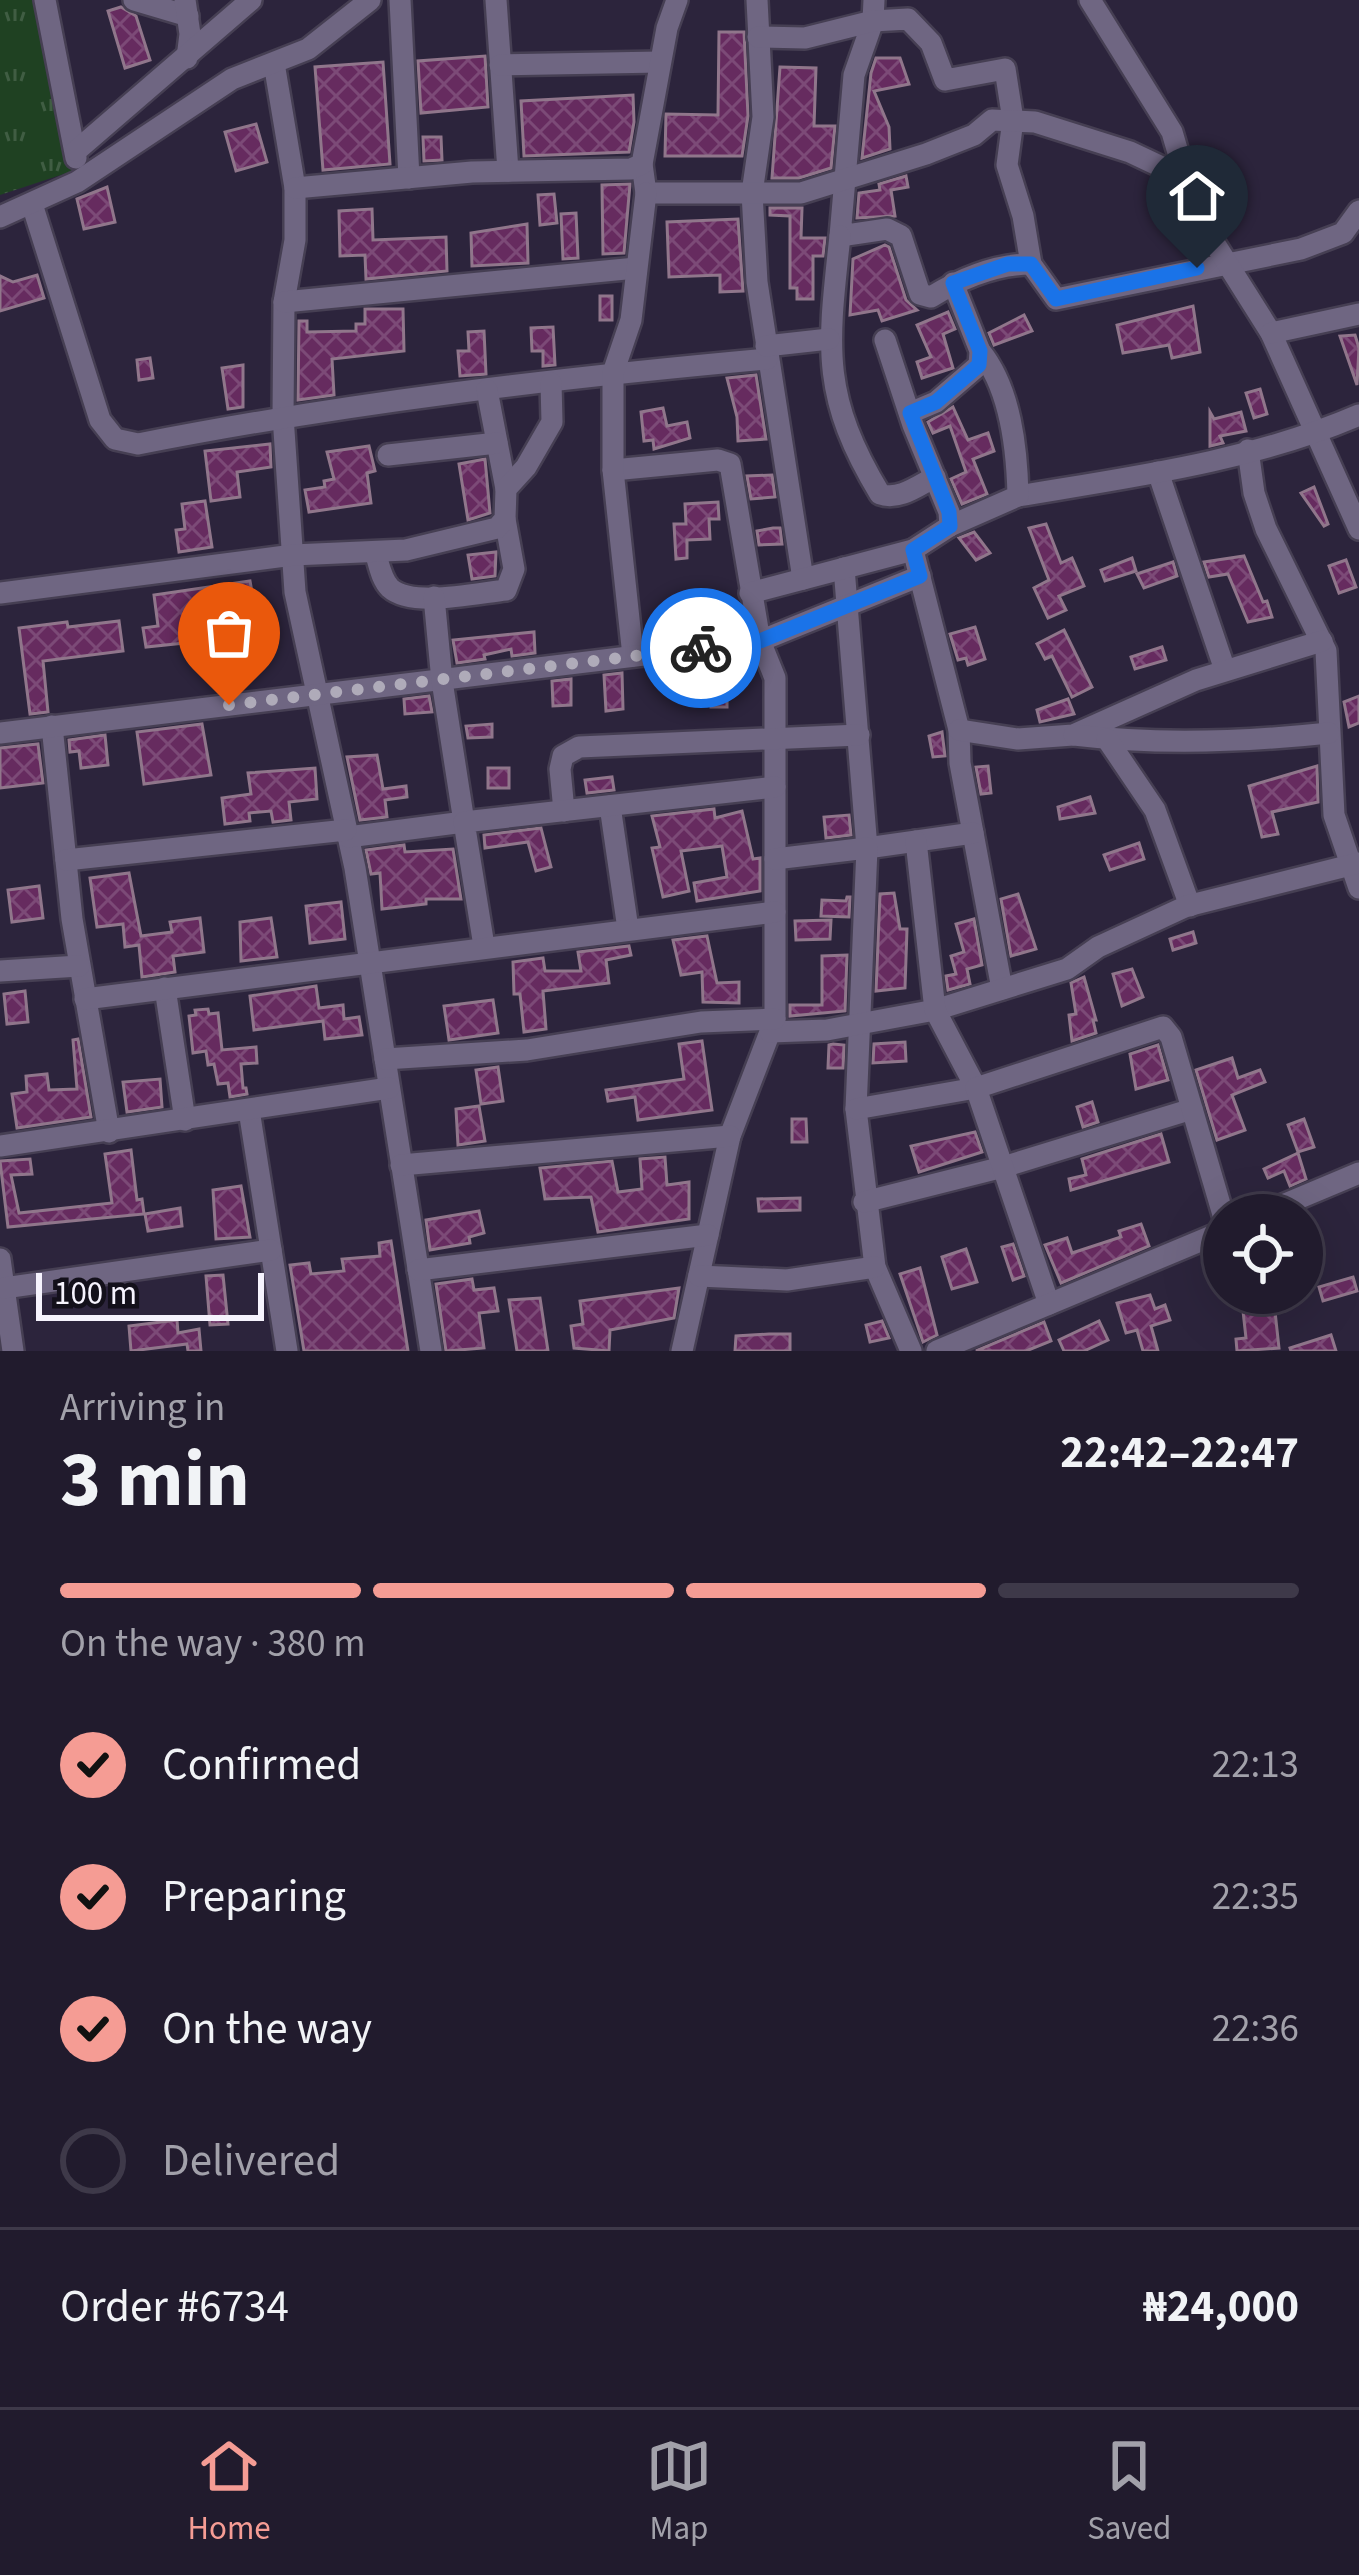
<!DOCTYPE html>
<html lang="en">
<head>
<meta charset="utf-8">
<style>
	:root { --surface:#211b2d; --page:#292435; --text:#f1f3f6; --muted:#a2a1aa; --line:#3e3949; --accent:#f59c94 }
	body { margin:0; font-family:"Source Sans 3",sans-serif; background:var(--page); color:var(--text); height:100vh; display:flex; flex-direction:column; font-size:45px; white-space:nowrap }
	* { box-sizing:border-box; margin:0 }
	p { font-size:39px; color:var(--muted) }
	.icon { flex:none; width:66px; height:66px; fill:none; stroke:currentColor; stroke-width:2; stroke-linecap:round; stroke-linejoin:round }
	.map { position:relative; height:1351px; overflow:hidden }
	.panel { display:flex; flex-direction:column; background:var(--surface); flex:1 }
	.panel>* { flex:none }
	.fabs { position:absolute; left:1203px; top:1194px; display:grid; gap:24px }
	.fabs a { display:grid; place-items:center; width:120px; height:120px; border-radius:50%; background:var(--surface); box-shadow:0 12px 48px #0002,0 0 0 3px var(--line); font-size:60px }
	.scale { position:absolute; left:36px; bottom:30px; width:228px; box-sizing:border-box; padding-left:12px; border:6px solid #f6f3fd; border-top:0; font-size:33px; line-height:42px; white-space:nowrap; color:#f6f3fd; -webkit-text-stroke:9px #13101a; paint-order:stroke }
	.pin { position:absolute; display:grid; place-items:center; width:102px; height:102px; color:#fff; margin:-123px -51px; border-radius:50% 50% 50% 0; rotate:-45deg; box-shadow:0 0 12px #0007 }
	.pin .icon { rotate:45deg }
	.courier { position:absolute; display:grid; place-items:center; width:120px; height:120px; margin:-60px; border:9px solid #1a73e8; border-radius:50%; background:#fff; color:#222; box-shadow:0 3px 15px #0007 }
	.summary em { font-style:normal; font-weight:700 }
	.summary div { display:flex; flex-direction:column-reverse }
	.summary { display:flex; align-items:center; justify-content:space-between; height:204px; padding:0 60px }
	h1 { font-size:78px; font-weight:700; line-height:90px }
	.bar { display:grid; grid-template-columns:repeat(4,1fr); gap:18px 12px; align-content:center; height:144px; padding:0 60px }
	.bar i { height:15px; border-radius:9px; background:var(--line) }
	.bar .current { background:var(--accent) }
	.bar p { grid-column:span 4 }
	.line { display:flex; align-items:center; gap:30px; padding:0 60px; border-top:3px solid var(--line) }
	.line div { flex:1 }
	ol { padding:0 60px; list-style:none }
	li { display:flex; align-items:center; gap:36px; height:132px }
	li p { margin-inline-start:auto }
	li .icon { padding:12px; border-radius:50%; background:var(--accent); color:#111; stroke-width:4 }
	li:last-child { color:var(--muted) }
	li i { width:66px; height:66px; border:6px solid var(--line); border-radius:50% }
	.tab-bar { display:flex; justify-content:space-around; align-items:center; height:168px; border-top:3px solid var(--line); background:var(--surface); font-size:33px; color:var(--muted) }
	.tab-bar a { display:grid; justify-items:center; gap:6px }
	.tab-bar .current { color:var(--accent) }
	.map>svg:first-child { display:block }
	.park { fill:url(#park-tufts) }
	.building { fill:url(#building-cross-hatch); stroke:#90768b; stroke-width:3 }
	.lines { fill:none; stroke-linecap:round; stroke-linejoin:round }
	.minor-casing { stroke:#463f53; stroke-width:26 }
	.minor { stroke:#6f6682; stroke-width:21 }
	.done { stroke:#afabb9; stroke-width:12; stroke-dasharray:0 21.6 }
	.route { stroke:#1a73e8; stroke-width:15 }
</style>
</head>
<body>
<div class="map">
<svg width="1359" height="1351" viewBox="0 0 1359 1351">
	<defs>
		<pattern id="park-tufts" width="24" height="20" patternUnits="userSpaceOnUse" patternTransform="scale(3)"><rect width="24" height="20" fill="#1f4122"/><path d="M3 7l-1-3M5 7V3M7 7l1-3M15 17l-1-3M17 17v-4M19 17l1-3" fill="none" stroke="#405d43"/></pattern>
		<pattern id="building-cross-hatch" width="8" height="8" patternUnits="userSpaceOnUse" patternTransform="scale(3)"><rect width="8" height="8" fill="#662b5f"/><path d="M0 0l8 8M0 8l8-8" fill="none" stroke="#7c4a77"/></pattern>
	</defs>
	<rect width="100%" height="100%" fill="#2c243c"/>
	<path class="park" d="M0 0H52L85 167 0 195Z"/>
	<g class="building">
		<path d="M121 7 136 16 150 60 125 68 108 11Z"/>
		<path d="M719 32H744L748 116 742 156H665L666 114 718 115Z"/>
		<path d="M485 56 488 107 421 113 418 61Z"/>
		<path d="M876 58H900L909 84 874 91 889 127 890 149 862 158 871 73Z"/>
		<path d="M383 62 390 164 323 170 315 67Z"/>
		<path d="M780 67 816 68 814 126H835L831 168 799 178H772Z"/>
		<path d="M633 95 634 122 629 152 524 156 521 101Z"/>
		<path d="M256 124 267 162 236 171 225 132Z"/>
		<path d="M423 137H441L442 160 424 161Z"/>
		<path d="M906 176 908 187 891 190 895 216 857 218 859 193 880 190 879 184Z"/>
		<path d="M630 184 624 253 603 254 602 185Z"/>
		<path d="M107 187 115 222 84 229 77 199Z"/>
		<path d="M554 194 557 223 540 225 538 195Z"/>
		<path d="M770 208H802L801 238H825L823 256H813V299H797V288H790V216L770 215Z"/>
		<path d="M372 209 373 240 446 237 447 271 366 279 365 255 340 256 339 211Z"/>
		<path d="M576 213 578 258 563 259 561 214Z"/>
		<path d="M738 219 743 291 720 292V275L669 277 667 222Z"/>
		<path d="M527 224 528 263 472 266 471 233Z"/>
		<path d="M885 245 889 247 906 300 917 310 882 321 878 310 850 315 853 259Z"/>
		<path d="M37 275 44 298 0 311V276L13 282Z"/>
		<rect x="600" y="296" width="12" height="24"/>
		<path d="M1193 306 1200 352 1172 358 1169 345 1123 353 1117 325Z"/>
		<path d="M365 309H403L404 351 332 359 334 395 298 400 299 321H307V332L356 331V324H365Z"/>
		<path d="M948 312 955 329 943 334 953 368 922 378 917 362 931 357 917 325Z"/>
		<path d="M1024 315 1032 331 994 345 989 333Z"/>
		<path d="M553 327 555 365 543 366V351H532L531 328Z"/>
		<path d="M484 331 486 374 460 376 458 351H469L468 332Z"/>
		<path d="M1355 335 1359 348 1357 385 1340 336Z"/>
		<path d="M150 358 153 378 139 380 137 360Z"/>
		<path d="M243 365V407L228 409 222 368Z"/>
		<path d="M756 375 766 439 738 441 737 417 727 378Z"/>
		<path d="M1260 389 1267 414 1254 418 1246 393Z"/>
		<path d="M953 407 968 440 988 433 994 451 973 459 987 494 962 504 951 479 966 472 950 426 933 433 928 422Z"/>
		<path d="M663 408 667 426 687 422 690 438 654 449 653 440 644 441 641 412Z"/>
		<path d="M1210 412 1214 419 1241 412 1246 431 1220 436 1223 443 1210 446Z"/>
		<path d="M270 444 271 467 237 472 240 497 211 501 205 451Z"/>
		<path d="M369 446 375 471 367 473 371 503 309 512 305 490 325 487 324 481 334 479 327 452Z"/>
		<path d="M485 459 490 513 468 520 459 464Z"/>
		<path d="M772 475 775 497 751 499 747 476Z"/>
		<path d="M1314 487 1328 524 1324 526 1301 493Z"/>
		<path d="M205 501 212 547 179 552 176 530 185 529 182 504Z"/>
		<path d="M718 502 719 519H709L710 539 687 540V558L676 559 674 524H686L685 504Z"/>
		<path d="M1046 524 1061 563 1072 558 1084 586 1059 596 1066 610 1048 618 1034 588 1049 580 1029 528Z"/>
		<path d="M773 528H780L782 544 759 545 757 531Z"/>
		<path d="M974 532 990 553 976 560 959 538Z"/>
		<path d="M496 552 495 576 472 579 468 555Z"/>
		<path d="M1244 556 1263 602 1267 601 1272 617 1248 622 1228 574 1209 577 1204 562Z"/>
		<path d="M1132 558 1136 571 1105 581 1101 570Z"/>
		<path d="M1346 560 1356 587 1339 593 1329 566Z"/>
		<path d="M1173 562 1177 576 1144 588 1137 574Z"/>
		<path d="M250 581 260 635 146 647 143 628 158 626 154 595Z"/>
		<path d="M119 621 123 651 43 661 48 712 30 714 19 628 67 622 68 627Z"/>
		<path d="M975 627 985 659 968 665 966 658 958 660 950 634Z"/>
		<path d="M1064 630 1092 687 1072 697 1052 656 1045 659 1037 644Z"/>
		<path d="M534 632 535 653 512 656 511 649 484 655 485 659 457 663 453 640Z"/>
		<path d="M1162 647 1166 660 1135 669 1131 657Z"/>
		<path d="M727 662V707H711V696L695 697 693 666Z"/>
		<path d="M622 673 623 709 606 711 604 675Z"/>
		<path d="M571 679V705L553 706 552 681Z"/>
		<path d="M429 696 432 712 405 714 404 699Z"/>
		<path d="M1359 696V723L1349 727 1344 702Z"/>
		<path d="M1068 699 1074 714 1040 722 1037 710Z"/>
		<path d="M202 724 211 775 144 784 137 732Z"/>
		<path d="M492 724V737L468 738 466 726Z"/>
		<path d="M942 732 945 756 933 757 929 736Z"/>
		<path d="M105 735 108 765 81 768 79 751 70 752 69 740Z"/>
		<path d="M38 744 43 783 0 788V748Z"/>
		<path d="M377 755 383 789 406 786 407 797 385 800 387 817 360 820 347 757Z"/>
		<path d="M988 766 991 793 981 794 976 767Z"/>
		<path d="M1317 766 1318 802 1272 812 1278 834 1262 837 1249 786Z"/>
		<path d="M315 768 317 799 289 802 291 820 273 822 271 811 249 813 250 821 225 824 222 798 251 794 248 773Z"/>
		<rect x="488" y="768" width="21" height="20"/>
		<path d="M612 777 614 790 587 793 585 780Z"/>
		<path d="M1090 797 1095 813 1060 819 1058 807Z"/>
		<path d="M714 809 715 818 742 811 753 859 760 858V891L697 901 694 883 727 877 722 846 681 851 689 891 663 897 652 848 660 847 652 816Z"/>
		<path d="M849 815 851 835 826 838 824 817Z"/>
		<path d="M541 828 551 867 536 871 528 842 485 848 484 835Z"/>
		<path d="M1139 843 1144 859 1110 870 1104 855Z"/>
		<path d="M404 845 405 852 453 849 461 899H426V904L382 909 380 873 371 874 366 850Z"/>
		<path d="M129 873 141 936 172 932 170 922 200 918 204 952 173 956 175 972 142 977 139 945 125 947 123 924 97 927 90 878Z"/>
		<path d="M39 886 43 918 12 922 8 890Z"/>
		<path d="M894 893 900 929H907L905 988 876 991 880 894Z"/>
		<path d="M1018 894 1036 949 1011 956 1001 899Z"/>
		<path d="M847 897H850L849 917 821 916 822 900 846 901Z"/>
		<path d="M341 902 345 939 310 943 306 906Z"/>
		<path d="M271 918 277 957 241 961 240 922Z"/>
		<path d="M974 919 982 965 967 969 970 984 948 990 946 976 956 974 951 956 964 952 956 924Z"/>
		<path d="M831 920 830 939 796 940 795 921Z"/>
		<path d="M1193 932 1196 943 1173 950 1170 939Z"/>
		<path d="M707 936 717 983 739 982V1003L703 1002 702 972 681 975 673 940Z"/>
		<path d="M629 946 631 955 606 960 609 983 543 991 546 1029 524 1032 520 994H514L513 962 543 958 545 971H581L578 952Z"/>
		<path d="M847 955 845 1011 790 1016V1005H822V956Z"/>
		<path d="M1132 969 1143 997 1122 1006 1113 974Z"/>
		<path d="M1084 977 1096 1020H1093L1096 1033 1072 1041 1069 1015 1076 1014 1071 983Z"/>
		<path d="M316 986 319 1008 343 1005 344 1019 359 1017 362 1035 325 1039 323 1021 254 1030 250 996Z"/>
		<path d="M25 991 28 1022 7 1024 4 994Z"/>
		<path d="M493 1000 498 1033 449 1040 444 1006Z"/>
		<path d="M208 1009 209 1014 218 1013 222 1050 256 1047 257 1063 241 1064 243 1088H246L247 1094 230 1097 228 1083 218 1084 214 1064 208 1065 206 1051 193 1053 189 1016 196 1015 195 1010Z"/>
		<path d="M78 1039 91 1117 17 1128 12 1094 27 1092 26 1076 47 1074 49 1090 77 1089 73 1040Z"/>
		<path d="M702 1041 712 1110 638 1120 635 1097 608 1101 606 1090 684 1079 679 1044Z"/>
		<path d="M905 1042 906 1061 873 1063 874 1044Z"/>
		<path d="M833 1044 844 1045 843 1068H828L829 1045Z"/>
		<path d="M1158 1045 1168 1080 1136 1089 1130 1054Z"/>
		<path d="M1232 1058 1238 1078 1260 1070 1265 1082 1232 1095 1245 1130 1217 1140 1196 1070Z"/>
		<path d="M498 1067 503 1101 481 1104 476 1070Z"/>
		<path d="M160 1079 162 1107 127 1112 123 1082Z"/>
		<path d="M1092 1102 1098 1122 1083 1127 1077 1107Z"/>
		<path d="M479 1106 485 1141 458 1145 456 1109Z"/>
		<path d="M792 1119H806L807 1142H792Z"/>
		<path d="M1304 1119 1314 1147 1298 1152 1288 1125Z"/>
		<path d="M975 1132 982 1152 919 1172 911 1146Z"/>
		<path d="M1161 1134 1169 1162 1071 1190 1069 1179 1086 1175 1082 1159Z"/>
		<path d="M131 1150 137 1200 142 1199 144 1214 8 1227 0 1161 30 1159 32 1174 11 1175 19 1213 112 1203 105 1154Z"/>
		<path d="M1298 1153 1306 1179 1290 1186 1284 1171 1268 1178 1264 1169Z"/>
		<path d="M665 1157 667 1185 689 1182V1219L598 1232 591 1197 545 1199 540 1168 612 1161 618 1192 642 1189 640 1159Z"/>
		<path d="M241 1186 250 1237 216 1239 213 1190Z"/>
		<path d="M800 1198V1210L759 1211 758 1199Z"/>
		<path d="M180 1208 182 1226 148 1231 145 1214Z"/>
		<path d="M479 1211 484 1233 469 1237 470 1243 430 1250 426 1220Z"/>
		<path d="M1141 1224 1149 1246 1061 1283 1045 1245 1067 1238 1072 1253 1121 1237 1119 1231Z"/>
		<path d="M391 1241 408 1351H304L290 1265 309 1263 311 1274 344 1271 342 1259 380 1256 379 1243Z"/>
		<path d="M1013 1244 1024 1276 1013 1280 1002 1247Z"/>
		<path d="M966 1249 977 1282 952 1289 942 1257Z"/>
		<path d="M920 1268 937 1335 923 1342 900 1274Z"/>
		<path d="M223 1275 228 1324 210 1325 206 1276Z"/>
		<path d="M1353 1277 1357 1291 1323 1301 1319 1287Z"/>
		<path d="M472 1279 474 1290 494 1288 498 1311 479 1313 484 1348 446 1351 436 1284Z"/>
		<path d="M679 1288 674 1318 610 1330 609 1351 574 1348 571 1326 583 1324 580 1301Z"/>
		<path d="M1241 1293H1273L1279 1348 1237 1351 1236 1339 1246 1338Z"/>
		<path d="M1150 1295 1155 1309 1165 1305 1170 1320 1151 1326 1158 1351H1143L1137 1330 1126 1333 1117 1303Z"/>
		<path d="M540 1298 548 1351H517L509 1300Z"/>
		<path d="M177 1320 178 1333 199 1329 201 1351H188L187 1344 131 1351 129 1326Z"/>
		<path d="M882 1321 889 1338 870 1342 866 1325Z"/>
		<path d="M1099 1321 1108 1340 1084 1351H1064L1059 1340Z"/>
		<path d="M1044 1322 1051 1341 1026 1351H976Z"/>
		<path d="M769 1334H790V1351H735L736 1336Z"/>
		<path d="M1331 1335 1336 1351H1291L1290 1348Z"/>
	</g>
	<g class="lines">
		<g class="minor-casing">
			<g id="minor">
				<path d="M45 0 76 158"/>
				<path d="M134 0 188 16"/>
				<path d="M185 0 190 34 187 58"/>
				<path d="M400 0 409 178"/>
				<path d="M496 0 508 171"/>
				<path d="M757 0 763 117 752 193 757 282 803 579"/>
				<path d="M874 0 873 21 854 75 840 236 887 229 901 236 920 294 931 297C962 278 995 264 1031 264"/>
				<path d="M1090 0 1172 132 1189 190"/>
				<path d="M758 37 805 38 873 21 908 19 931 43 945 80 1005 69 1013 120 1007 165 1023 216 1031 264 1056 299 1301 249 1343 233 1359 211"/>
				<path d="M274 63 295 188V240L284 302 283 416 295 592 355 868 431 1351"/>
				<path d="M500 65 660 62"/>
				<path d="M76 151 251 0"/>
				<path d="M642 164 646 193H801L926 154 974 135 992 120 1035 122 1130 152 1168 170 1189 192 1215 244 1271 333 1359 529"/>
				<path d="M295 188 472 172 631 169 642 164 667 28 677 0"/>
				<path d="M32 204 100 420 115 439 138 444C346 403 557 378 767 359"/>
				<path d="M0 217 77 182 232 79 308 49 370 0"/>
				<path d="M840 236C828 346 820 395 880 494 899 501 919 485 935 477"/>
				<path d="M284 302 636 268"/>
				<path d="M1271 333 1359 314"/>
				<path d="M885 340 913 425 949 512 950 526"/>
				<path d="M766 346 829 339"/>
				<path d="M487 390 506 489"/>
				<path d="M910 413 936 402 979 365 980 351 953 283"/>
				<path d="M1248 450 1254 493 1266 529 1326 651 1334 815 1359 888"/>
				<path d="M388 455 497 443"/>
				<path d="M613 470 718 460 730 464 760 641 775 678V1019L730 1136 682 1351"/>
				<path d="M1158 472 1225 670"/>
				<path d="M1018 496C1132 477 1253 461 1359 415"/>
				<path d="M913 550 959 730 960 763 1002 989"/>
				<path d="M375 552C379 564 381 579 390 588 412 608 477 593 506 590L514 569 505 519"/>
				<path d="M844 568 867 848 973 833"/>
				<path d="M0 593 293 555 406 550 497 528 505 519 506 489 526 467 552 422 551 383"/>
				<path d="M750 593 913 550 950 526 1018 496C1017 449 1011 389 980 351"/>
				<path d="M633 656 613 470V373L631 320 646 193"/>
				<path d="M52 726 72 919 109 1132"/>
				<path d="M959 730 1018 739 1073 735 1196 680 1322 641"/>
				<path d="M0 733 760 641 920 576"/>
				<path d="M1074 735C1157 745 1245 742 1329 733"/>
				<path d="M1107 739 1155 810 1190 906"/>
				<path d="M610 806 628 929"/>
				<path d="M564 811 560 769 563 756 579 747 859 735"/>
				<path d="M348 837 464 822 442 681 434 597"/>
				<path d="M775 859 867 848 856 1109 875 1267 911 1351"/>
				<path d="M66 860 346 830"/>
				<path d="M484 946 464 822 775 787"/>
				<path d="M0 971 79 966"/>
				<path d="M165 988 185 1120"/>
				<path d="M85 999 775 912"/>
				<path d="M770 1032 827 1030 935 1010 1067 969 1098 947 1187 906 1359 863"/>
				<path d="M385 1059 527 1050 701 1022 775 1019"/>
				<path d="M856 1109 976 1088 935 1010 916 841"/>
				<path d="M249 1110 287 1351"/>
				<path d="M0 1146 389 1088"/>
				<path d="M401 1165 730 1136"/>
				<path d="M864 1202 1003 1167 1192 1109"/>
				<path d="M1259 1215 1359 1173"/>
				<path d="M0 1259 13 1351"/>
				<path d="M418 1270 708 1235"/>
				<path d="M699 1276 787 1280 875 1267"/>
				<path d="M4 1288 271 1250"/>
				<path d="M1049 1304 976 1088 1163 1027 1171 1037 1224 1218"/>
				<path d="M937 1351 1224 1231"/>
			</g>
		</g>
		<use href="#minor" class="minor"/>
	</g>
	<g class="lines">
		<path class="done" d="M229 705 701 648"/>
		<path class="route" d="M701 648 760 641 920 576 913 550 950 526 949 512 910 413 936 402 979 365 980 351 953 283 1008 264H1031L1056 299 1197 268"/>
	</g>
</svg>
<div class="fabs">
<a><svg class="icon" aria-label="locate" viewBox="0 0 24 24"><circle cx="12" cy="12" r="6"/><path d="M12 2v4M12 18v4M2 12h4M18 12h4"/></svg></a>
</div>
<div class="scale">100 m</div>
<div class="pin" style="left:229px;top:705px;background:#ea580c"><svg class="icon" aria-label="bag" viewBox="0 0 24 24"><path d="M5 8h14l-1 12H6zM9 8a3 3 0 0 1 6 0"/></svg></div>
<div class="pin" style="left:1197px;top:268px;background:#1f2937"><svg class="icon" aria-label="home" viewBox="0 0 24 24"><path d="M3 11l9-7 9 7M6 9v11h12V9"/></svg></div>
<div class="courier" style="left:701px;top:648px"><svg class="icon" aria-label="bike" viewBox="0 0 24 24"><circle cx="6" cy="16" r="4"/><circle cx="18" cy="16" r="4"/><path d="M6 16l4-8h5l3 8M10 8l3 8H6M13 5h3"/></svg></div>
</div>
<section class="panel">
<div class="summary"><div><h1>3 min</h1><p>Arriving in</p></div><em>22:42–22:47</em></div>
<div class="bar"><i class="current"></i><i class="current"></i><i class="current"></i><i></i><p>On the way · 380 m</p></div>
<ol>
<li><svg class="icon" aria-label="check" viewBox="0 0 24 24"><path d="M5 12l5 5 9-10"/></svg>Confirmed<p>22:13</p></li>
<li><svg class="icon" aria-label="check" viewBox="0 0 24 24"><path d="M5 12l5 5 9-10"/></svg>Preparing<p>22:35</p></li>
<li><svg class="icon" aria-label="check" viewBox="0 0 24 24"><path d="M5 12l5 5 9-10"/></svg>On the way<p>22:36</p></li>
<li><i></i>Delivered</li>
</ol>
<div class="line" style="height:156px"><div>Order #6734</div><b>₦24,000</b></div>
</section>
<nav class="tab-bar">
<a class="current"><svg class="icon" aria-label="home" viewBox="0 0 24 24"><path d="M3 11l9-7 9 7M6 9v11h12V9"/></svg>Home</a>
<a><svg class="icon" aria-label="map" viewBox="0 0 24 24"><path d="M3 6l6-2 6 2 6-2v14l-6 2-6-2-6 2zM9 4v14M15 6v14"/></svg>Map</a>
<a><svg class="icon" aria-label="saved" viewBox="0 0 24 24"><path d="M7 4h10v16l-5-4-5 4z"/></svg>Saved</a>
</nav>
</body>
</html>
